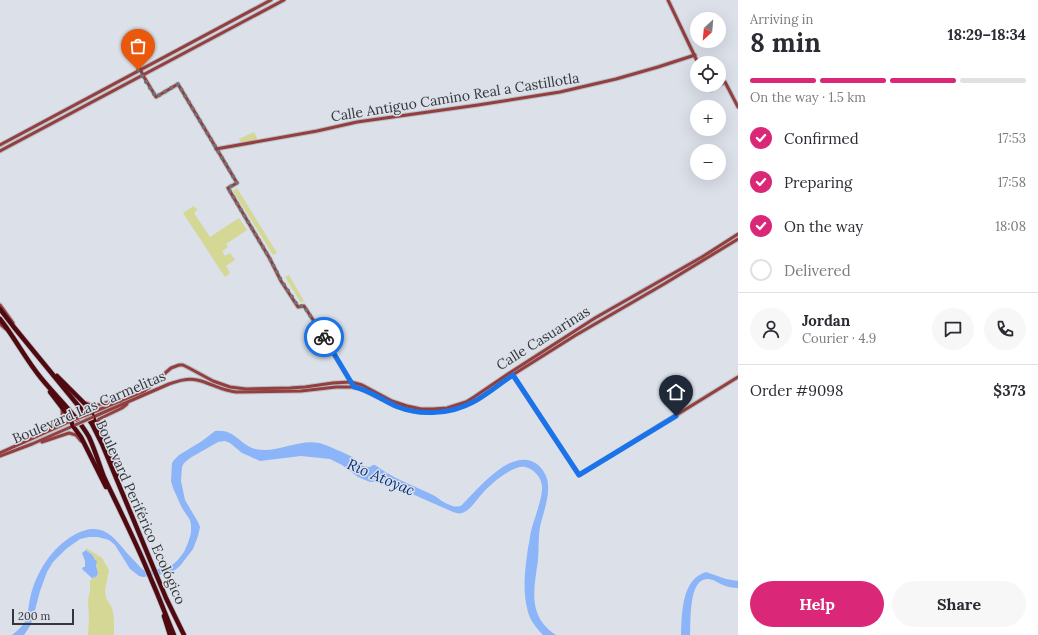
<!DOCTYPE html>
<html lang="en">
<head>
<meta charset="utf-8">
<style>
	:root { --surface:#fff; --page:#f7f7f7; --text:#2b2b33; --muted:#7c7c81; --line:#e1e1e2; --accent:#db2777 }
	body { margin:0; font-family:Lora,serif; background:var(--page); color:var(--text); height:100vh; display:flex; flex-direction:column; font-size:15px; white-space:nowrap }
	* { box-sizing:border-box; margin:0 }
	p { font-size:13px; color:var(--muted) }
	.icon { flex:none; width:22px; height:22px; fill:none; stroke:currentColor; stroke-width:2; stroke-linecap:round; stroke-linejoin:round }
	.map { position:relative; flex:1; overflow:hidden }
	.drawer { display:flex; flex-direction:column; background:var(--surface); width:300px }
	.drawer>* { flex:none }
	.needle { width:26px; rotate:206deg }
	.fabs { position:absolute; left:690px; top:12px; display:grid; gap:8px }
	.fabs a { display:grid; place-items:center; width:36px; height:36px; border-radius:50%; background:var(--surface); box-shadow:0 4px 16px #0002; font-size:20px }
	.scale { position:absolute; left:12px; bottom:10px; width:62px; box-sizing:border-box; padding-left:4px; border:2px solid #35373a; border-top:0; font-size:11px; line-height:14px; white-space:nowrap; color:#35373a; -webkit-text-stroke:3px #dbe0e9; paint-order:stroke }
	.pin { position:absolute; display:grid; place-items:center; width:34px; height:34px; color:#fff; margin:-41px -17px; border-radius:50% 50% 50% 0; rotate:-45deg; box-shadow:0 0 4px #0007 }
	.pin .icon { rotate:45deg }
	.courier { position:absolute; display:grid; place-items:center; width:40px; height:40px; margin:-20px; border:3px solid #1a73e8; border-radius:50%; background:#fff; color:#222; box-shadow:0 1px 5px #0007 }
	.head em { font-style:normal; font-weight:700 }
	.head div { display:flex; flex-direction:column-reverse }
	.head { display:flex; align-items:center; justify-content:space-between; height:68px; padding:0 12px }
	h1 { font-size:26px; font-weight:700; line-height:30px }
	.bar { display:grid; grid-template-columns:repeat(4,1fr); gap:6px 4px; align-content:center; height:48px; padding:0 12px }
	.bar i { height:5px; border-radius:3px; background:var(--line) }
	.bar .on { background:var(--accent) }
	.bar p { grid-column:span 4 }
	.line { display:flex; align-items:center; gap:10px; padding:0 12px; border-top:1px solid var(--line) }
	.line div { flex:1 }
	.round { display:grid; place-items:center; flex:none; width:42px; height:42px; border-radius:21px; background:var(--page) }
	ol { padding:0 12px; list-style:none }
	li { display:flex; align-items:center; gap:12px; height:44px }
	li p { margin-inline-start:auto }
	li .icon { padding:4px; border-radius:50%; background:var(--accent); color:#fff; stroke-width:4 }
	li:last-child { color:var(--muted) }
	li i { width:22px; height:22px; border:2px solid var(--line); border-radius:50% }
	.action { display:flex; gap:8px; margin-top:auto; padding:8px 12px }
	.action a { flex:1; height:46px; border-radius:24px; background:var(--accent); color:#fff; font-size:16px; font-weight:700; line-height:46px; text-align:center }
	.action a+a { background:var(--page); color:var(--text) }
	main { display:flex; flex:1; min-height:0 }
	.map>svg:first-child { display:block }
	.green { fill:#d4d894 }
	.water { fill:#8cb4f9 }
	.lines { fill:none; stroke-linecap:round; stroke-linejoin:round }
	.secondary-casing { stroke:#babec6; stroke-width:5 }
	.highway-casing { stroke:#babec6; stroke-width:6 }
	.secondary { stroke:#943f3e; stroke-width:3 }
	.highway { stroke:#510910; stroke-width:4.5 }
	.secondary-bridge-casing { stroke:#babec6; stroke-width:5; stroke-linecap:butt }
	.secondary-bridge { stroke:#943f3e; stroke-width:3 }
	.done { stroke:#6f7277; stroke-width:4; stroke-dasharray:0 7.2 }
	.route { stroke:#1a73e8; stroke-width:5 }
	.labels { text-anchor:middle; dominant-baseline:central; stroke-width:3; stroke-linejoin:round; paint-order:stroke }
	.street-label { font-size:14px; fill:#35373a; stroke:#dbe0e9 }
	.water-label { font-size:15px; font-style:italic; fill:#04307e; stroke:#dbe0e9 }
</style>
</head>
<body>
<main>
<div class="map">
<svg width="738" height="635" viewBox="0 0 738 635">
	<rect width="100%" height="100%" fill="#dbe0e9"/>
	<g class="green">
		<path d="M254 132 258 140 241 143 239 139Z"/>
		<path d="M237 188 277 253 273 255 233 191Z"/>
		<path d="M194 206 197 210 194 213 210 237 239 218 247 230 226 244 228 247 222 251 225 256 230 253 235 260 226 266 230 273 225 277 183 213Z"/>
		<path d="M289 275 304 301 301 303 285 277Z"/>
		<path d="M86 548 102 558 109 570 105 591 106 598 112 608 114 619V635H88L89 617 88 600 90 591V580L93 579 94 576 97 578 98 573 96 566 97 561 95 560C93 553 91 554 86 550Z"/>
	</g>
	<g class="water">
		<path d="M215 431C236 429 238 444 255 449 277 454 297 439 319 443 324 444 351 455 355 459 357 460 357 462 359 464 361 466 367 467 370 467L373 465H375C392 478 412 485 431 494 438 497 443 503 450 505 455 507 458 507 462 505 478 489 512 446 537 464 543 469 548 477 548 485 549 500 543 513 540 527 538 538 539 549 538 560 534 589 527 616 556 635H543C537 629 530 620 528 612 522 591 525 569 528 548 530 540 530 532 533 524 536 514 543 496 542 486 541 477 534 469 525 467 512 465 489 485 482 494 476 500 471 510 462 513 460 514 456 513 453 512L385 482H370L358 477 342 465 330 459 301 456 260 461 249 456 242 453 230 443 225 441 218 442 190 458 184 463 182 467 181 481 185 500 198 522 200 527 198 536 193 549 180 566 175 570 169 573 143 577 139 576 130 569 115 545 109 540 98 537H89L80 539 66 549 53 562 47 572 40 591 33 618 30 626 24 635H12C30 621 26 618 30 599 35 574 51 548 74 535 100 521 111 533 127 553 132 558 137 564 142 569L145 571 164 568 172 565 177 561 184 552 188 543 191 533V525L190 520 182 508 173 488 171 481 172 463 174 460 179 455 202 441Z"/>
		<path d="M86 550C91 555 92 552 95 560L97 561 96 566 98 573 96 578 94 576 93 579 82 569 83 567H85V561L82 553Z"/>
		<path d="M706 572 726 579 738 581V588C733 588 727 587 723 585 718 583 713 579 708 579 688 578 691 623 690 635H681C682 615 681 579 706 572Z"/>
	</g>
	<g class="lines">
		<g class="secondary-casing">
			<g id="secondary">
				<path d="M668 0 698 63"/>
				<path d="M140 69 144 77 156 97 178 84 237 183 228 188 270 259 281 281 298 307 304 306 319 329 351 383"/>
				<path d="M708 85 711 90 725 82 738 107"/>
				<path d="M0 145 271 0"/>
				<path d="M216 149 317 131 357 122 478 105 560 92 616 79 658 67 695 55"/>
				<path d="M0 151 284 0"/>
				<path d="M0 305 13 323V325"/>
				<path d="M0 324 6 329"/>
				<path d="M512 374 579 475 738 377"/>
				<path d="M86 403C99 410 108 398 121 401"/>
				<path d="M91 413 144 391 148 388 171 368 179 365H183L189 368 213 381 230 387 246 389 290 388 305 387 333 383 351 382 362 385 392 401 407 406 421 409H433L447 408 466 402 474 397 511 372 595 318 702 257 738 234"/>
				<path d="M93 417 169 384C178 381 187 378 197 380 211 383 222 391 236 392L301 391 336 387H354L363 390 394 405 407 409 418 412H431L453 409 471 403 479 399 506 379 576 335 664 284 738 239"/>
				<path d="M99 427 98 421 99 419 122 408 127 404"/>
				<path d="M44 432C52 423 65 426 62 409"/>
				<path d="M42 442 69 433 76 435 81 441"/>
				<path d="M0 453 71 421"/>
				<path d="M0 456 32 444 73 426"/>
			</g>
		</g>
		<g class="highway-casing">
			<g id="highway">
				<path d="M0 309 13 326 81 409 92 424 102 444 166 598 184 635"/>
				<path d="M0 319C15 338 26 360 41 378 57 398 77 415 89 437 95 450 99 464 104 477 120 511 137 544 151 579 159 597 166 616 174 635"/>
				<path d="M57 376 88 407 91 413 111 459 117 475"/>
				<path d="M50 392 70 418 73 426 81 437 106 487"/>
				<path d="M164 616 170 635"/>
			</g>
		</g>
		<use href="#secondary" class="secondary"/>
		<use href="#highway" class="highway"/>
		<g class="secondary-bridge-casing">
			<g id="secondary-bridge">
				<path d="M73 420 91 413"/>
				<path d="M75 425 93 417"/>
			</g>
		</g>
		<use href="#secondary-bridge" class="secondary-bridge"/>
	</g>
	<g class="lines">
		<path class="done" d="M138 70 156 97 178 84 237 183 228 188 270 259 281 280 298 306H304L324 337"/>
		<path class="route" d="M324 337 354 387C370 390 383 401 398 407 421 416 451 414 473 402 487 395 499 384 513 375L579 475 676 416"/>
	</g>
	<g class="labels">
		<g class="street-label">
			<text transform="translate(455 97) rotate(-9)">Calle Antiguo Camino Real a Castillotla</text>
			<text transform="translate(543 338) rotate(-32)">Calle Casuarinas</text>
			<text transform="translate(89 407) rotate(-23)">Boulevard Las Carmelitas</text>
			<text transform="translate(141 512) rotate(66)">Boulevard Periférico Ecológico</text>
		</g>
		<g class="water-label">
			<text transform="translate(381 477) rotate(23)">Río Atoyac</text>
		</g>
	</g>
</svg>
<div class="fabs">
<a><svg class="needle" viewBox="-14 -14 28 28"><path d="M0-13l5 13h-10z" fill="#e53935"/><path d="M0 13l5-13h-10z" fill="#7c7c81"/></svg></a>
<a><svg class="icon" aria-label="locate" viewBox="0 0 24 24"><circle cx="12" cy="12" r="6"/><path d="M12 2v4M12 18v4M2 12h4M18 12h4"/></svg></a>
<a>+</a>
<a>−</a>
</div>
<div class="scale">200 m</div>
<div class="pin" style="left:138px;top:70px;background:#ea580c"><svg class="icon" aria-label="bag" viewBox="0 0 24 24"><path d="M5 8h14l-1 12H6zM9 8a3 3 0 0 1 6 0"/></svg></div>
<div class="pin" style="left:676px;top:416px;background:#1f2937"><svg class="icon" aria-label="home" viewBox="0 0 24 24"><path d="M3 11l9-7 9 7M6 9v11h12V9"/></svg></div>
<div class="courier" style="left:324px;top:337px"><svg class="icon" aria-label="bike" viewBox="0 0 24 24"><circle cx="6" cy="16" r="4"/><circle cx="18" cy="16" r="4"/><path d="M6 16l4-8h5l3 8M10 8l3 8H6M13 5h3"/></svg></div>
</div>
<section class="drawer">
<div class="head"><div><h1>8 min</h1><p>Arriving in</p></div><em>18:29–18:34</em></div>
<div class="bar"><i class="on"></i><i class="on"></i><i class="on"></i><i></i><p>On the way · 1.5 km</p></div>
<ol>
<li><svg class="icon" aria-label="check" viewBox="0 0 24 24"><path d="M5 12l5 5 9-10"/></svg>Confirmed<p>17:53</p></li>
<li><svg class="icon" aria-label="check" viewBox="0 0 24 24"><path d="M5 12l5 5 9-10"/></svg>Preparing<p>17:58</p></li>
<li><svg class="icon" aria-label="check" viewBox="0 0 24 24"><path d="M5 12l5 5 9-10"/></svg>On the way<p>18:08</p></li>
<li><i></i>Delivered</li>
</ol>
<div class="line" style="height:72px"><a class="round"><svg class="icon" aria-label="person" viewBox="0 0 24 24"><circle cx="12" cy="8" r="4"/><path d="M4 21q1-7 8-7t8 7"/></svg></a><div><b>Jordan</b><p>Courier · 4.9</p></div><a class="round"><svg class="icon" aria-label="chat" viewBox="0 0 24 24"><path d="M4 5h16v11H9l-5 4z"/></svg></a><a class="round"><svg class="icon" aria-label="phone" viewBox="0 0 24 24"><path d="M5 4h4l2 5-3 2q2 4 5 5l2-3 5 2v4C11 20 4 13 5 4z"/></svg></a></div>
<div class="line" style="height:52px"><div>Order #9098</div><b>$373</b></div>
<div class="action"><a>Help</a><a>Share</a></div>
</section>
</main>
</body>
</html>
